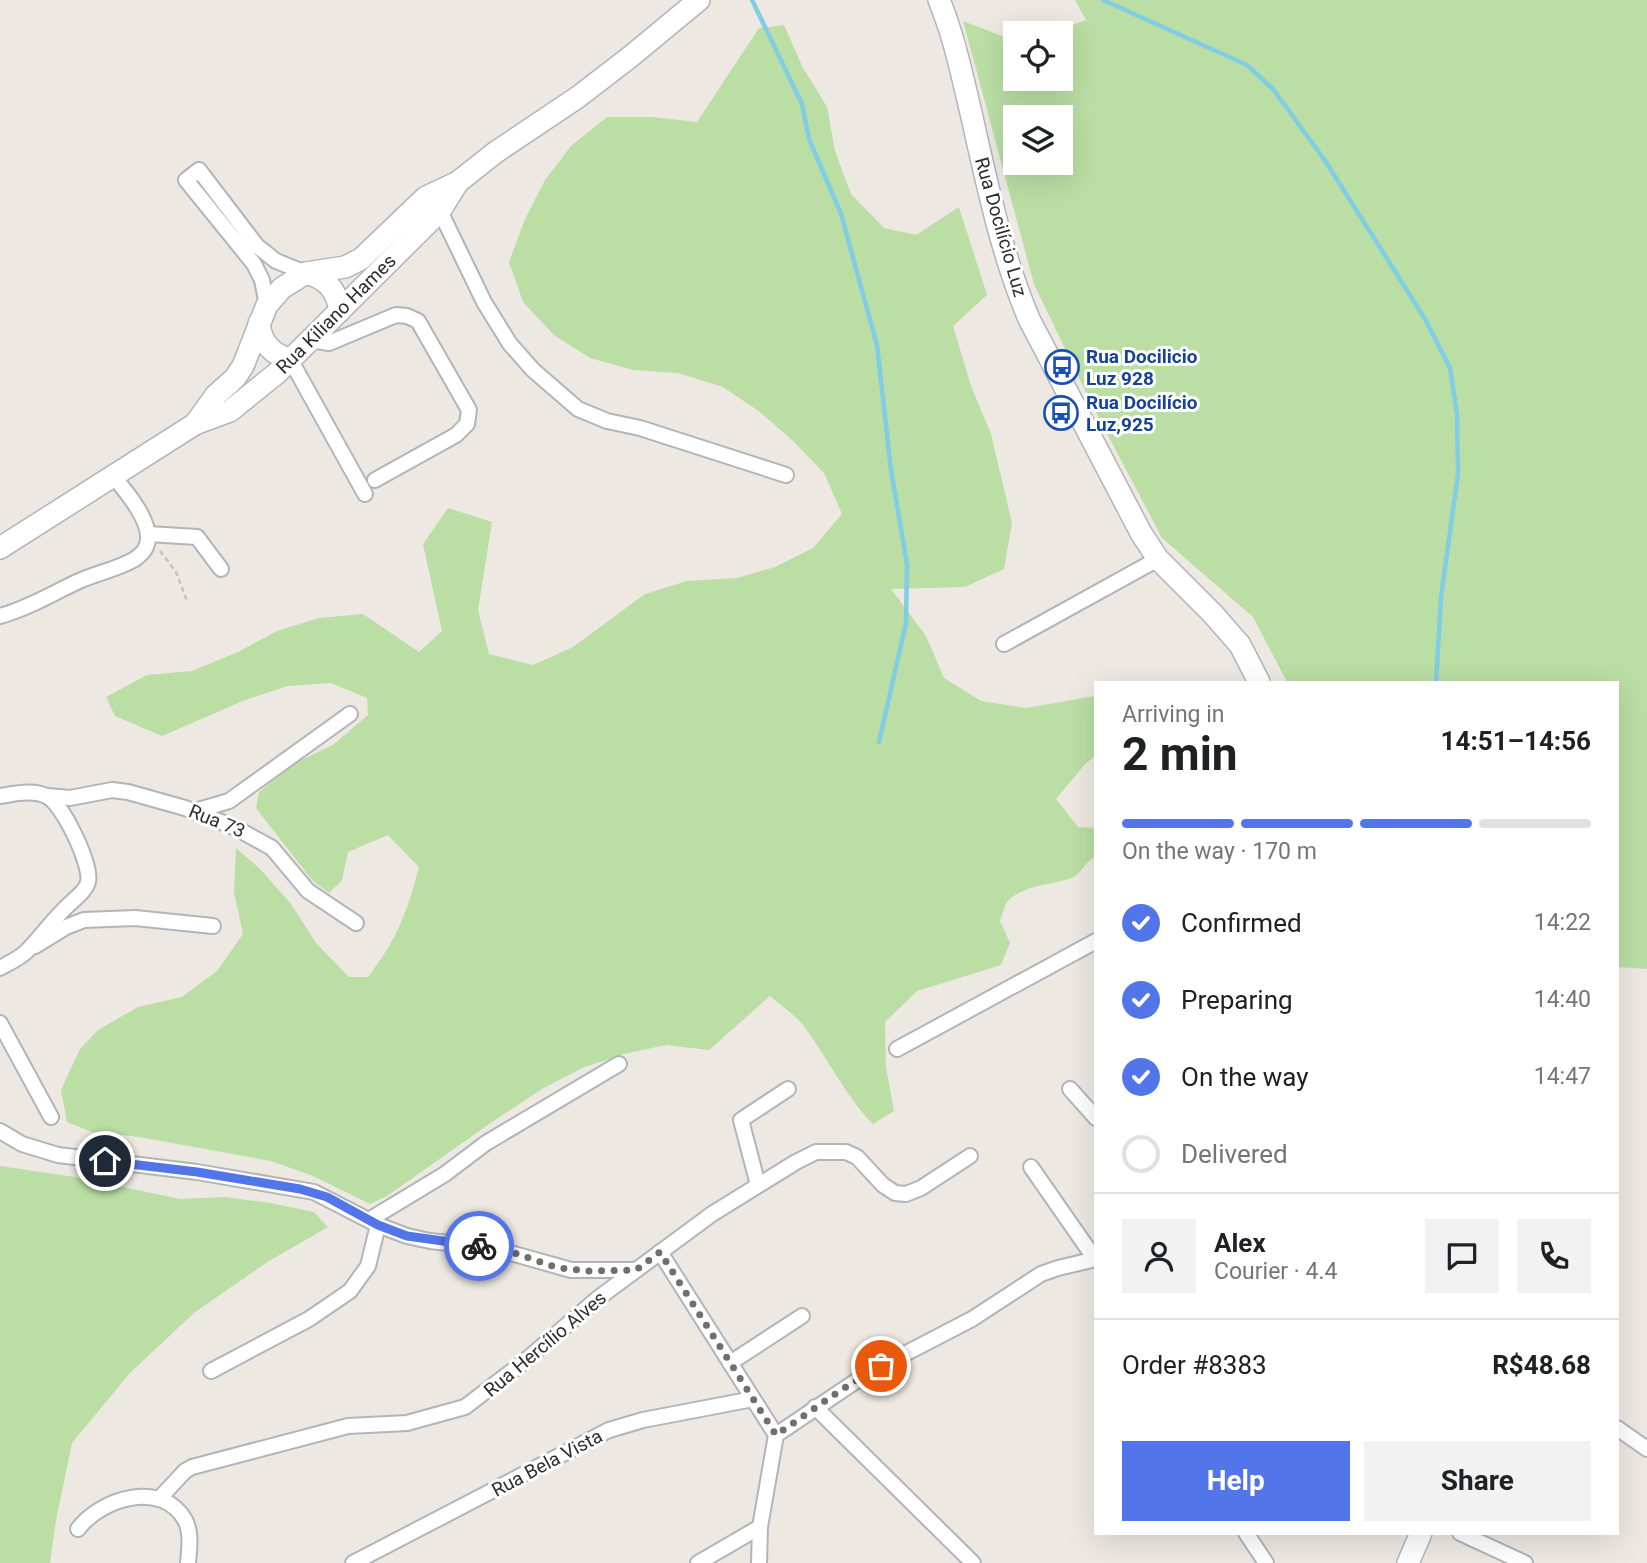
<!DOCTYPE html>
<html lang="en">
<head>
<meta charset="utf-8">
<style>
	:root { --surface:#fff; --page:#f2f2f2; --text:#202124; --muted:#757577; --line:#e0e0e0; --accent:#5375ea }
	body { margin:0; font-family:Roboto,sans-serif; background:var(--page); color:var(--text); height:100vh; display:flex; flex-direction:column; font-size:26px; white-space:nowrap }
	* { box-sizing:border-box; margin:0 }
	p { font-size:23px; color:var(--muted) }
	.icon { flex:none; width:38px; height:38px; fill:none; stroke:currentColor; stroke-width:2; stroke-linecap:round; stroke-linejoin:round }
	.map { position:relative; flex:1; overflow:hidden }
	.details { position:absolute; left:1094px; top:681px; width:525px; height:854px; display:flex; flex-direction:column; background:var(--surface); border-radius:0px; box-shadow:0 7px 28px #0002 }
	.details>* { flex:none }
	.buttons { position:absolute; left:1003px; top:21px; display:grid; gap:14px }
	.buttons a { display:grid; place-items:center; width:70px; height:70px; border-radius:0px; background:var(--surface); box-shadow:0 7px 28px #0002; font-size:35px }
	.pin { position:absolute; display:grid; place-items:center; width:60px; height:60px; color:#fff; margin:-30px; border:4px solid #fff; border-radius:50%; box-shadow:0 2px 7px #0007 }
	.courier { position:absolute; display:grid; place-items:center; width:70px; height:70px; margin:-35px; border:5px solid #5375ea; border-radius:50%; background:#fff; color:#222; box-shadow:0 2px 9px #0007 }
	.headline em { font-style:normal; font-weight:700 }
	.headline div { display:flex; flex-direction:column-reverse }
	.headline { display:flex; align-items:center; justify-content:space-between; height:119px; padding:0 28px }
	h1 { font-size:46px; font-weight:700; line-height:52px }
	.bar { display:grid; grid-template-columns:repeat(4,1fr); gap:10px 7px; align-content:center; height:84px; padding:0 28px }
	.bar i { height:9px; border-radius:5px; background:var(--line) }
	.bar .current { background:var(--accent) }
	.bar p { grid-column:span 4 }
	.line { display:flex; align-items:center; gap:18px; padding:0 28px; border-top:2px solid var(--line) }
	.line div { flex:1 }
	.round { display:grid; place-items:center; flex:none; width:74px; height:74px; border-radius:0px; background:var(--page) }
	ol { padding:0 28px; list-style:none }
	li { display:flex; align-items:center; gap:21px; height:77px }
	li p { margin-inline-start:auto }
	li .icon { padding:7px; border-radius:50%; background:var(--accent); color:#fff; stroke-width:4 }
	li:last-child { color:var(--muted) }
	li i { width:38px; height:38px; border:4px solid var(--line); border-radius:50% }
	.cta { display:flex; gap:14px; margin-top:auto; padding:14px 28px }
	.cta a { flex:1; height:80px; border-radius:0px; background:var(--accent); color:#fff; font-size:28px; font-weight:700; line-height:80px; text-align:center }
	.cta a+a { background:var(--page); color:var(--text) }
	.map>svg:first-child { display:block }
	.green { fill:#badea4; fill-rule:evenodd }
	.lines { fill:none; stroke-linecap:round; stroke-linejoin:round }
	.stream { stroke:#80cee4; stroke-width:4.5 }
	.minor-casing { stroke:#b2b4bc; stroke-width:18 }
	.secondary-casing { stroke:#b2b4bc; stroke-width:24 }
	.path { stroke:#c4c4c4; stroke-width:2.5; stroke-dasharray:5 3.5; stroke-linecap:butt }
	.minor { stroke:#fff; stroke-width:14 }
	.secondary { stroke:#fff; stroke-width:21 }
	.done { stroke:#716f6d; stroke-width:7; stroke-dasharray:0 12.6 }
	.route { stroke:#5375ea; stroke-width:9 }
	.labels { text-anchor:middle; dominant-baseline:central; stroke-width:6; stroke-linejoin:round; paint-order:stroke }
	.street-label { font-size:19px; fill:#2e2e2e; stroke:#fff }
	.transit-label { font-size:19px; font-weight:bold; fill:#164399; stroke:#fff; text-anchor:start }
</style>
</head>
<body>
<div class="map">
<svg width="1647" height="1563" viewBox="0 0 1647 1563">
	<rect width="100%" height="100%" fill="#ede8e2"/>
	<g class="green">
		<path d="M1075 0H1647V969L1617 967V682H1287L1253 617 1162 538 1091 403 1034 284 963 21 1015 41V79H1060V33H1050L1086 20ZM1015 117H1060V163H1015Z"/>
		<path d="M784 25 802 66 827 107 835 151 851 194 884 228 916 235 959 207 987 295 953 326 971 386 991 434 1012 523 1004 569 965 587 891 589 926 636 944 678 981 701 1026 708 1095 696V756L1085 764 1056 799 1078 827 1095 828V857C1085 861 1081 875 1071 878 1053 885 1022 885 1008 901 1004 905 1002 916 1000 921L1010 943 1001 965 917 991 885 1022 886 1067 894 1111 873 1124C843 1093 828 1058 803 1025 794 1014 780 1005 770 996L709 1050 666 1045 624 1054 582 1068 542 1089 492 1122 387 1196 370 1204 313 1176 271 1161 139 1137 92 1132 67 1122 61 1090 80 1049 98 1030 138 1007 182 997 217 971 243 934 234 892 236 848 261 870 291 904 316 943 349 977H368C397 939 407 913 419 867L388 835 348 852 342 880 329 893 312 880 256 808 259 792 293 764 333 745 368 715 367 698 331 683 288 686 245 700 162 736 115 716 106 697 147 675 192 671 238 652 277 631 319 618 363 614 419 652 442 631 423 544 448 508 492 522 478 610 489 654 533 665 573 647 645 594 687 581 737 578 775 567 813 548 842 514 824 473 792 440 760 412 723 387 678 373 633 370 590 358 554 335 523 302 509 262 525 219 545 180 571 146 607 117H652L697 122 759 28Z"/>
		<path d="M0 1166 75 1177 180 1199 225 1197 270 1203 314 1212 328 1227 269 1261 195 1312 130 1373 72 1443 56 1520 50 1563H0Z"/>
	</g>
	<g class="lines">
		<g class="stream">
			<path d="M752 0 802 104 809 139 841 214 877 345 891 470 907 564 906 623 879 742"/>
			<path d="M1103 0 1247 65 1273 89 1326 162 1425 319 1450 368 1457 414 1458 474 1441 597 1436 682"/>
		</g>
		<g class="minor-casing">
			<g id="minor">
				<path d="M440 211 484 302 510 344 533 370 578 409 607 421 640 428 786 475"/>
				<path d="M267 305 262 280 254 264 186 180 199 170 257 246 276 261 306 273"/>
				<path d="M311 340 329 343 396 315 407 316 418 321 469 410 467 424 456 435 375 480"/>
				<path d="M290 359 365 494"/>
				<path d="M148 534 197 537 221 569"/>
				<path d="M0 616C29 608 53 593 79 581 97 573 118 569 135 559 139 556 144 552 146 547 156 526 126 491 113 476"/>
				<path d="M1004 644 1158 559"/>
				<path d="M0 796C14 794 34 789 48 797 63 805 92 865 88 882 86 890 80 894 75 899 55 916 44 933 27 951 20 958 9 963 0 968"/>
				<path d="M47 796 70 798 112 790 128 792 185 808 234 827 272 848 308 891 356 923"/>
				<path d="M195 811 229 801 350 714"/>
				<path d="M35 946 66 927 84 920 135 918 213 926"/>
				<path d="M0 1023 51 1117"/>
				<path d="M897 1049 1096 941"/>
				<path d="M1070 1089 1096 1118"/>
				<path d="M0 1131 22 1144 58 1155 197 1172 314 1192 378 1225 407 1236 430 1241 493 1248 571 1270H636"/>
				<path d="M1031 1167 1095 1259"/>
				<path d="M758 1185 741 1120 788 1089"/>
				<path d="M369 1220 445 1174 486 1143 619 1064"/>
				<path d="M660 1252 776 1435"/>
				<path d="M730 1363 802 1316"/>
				<path d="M211 1371 309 1319 350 1291 368 1266 378 1225"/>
				<path d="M815 1407 973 1563"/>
				<path d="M1617 1428 1647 1449"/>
				<path d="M159 1499 185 1471 192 1467 348 1426 407 1423 465 1407 525 1361 597 1299 712 1214 796 1162 816 1152H846L857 1157 883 1185 895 1193 906 1194 921 1188 970 1156"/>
				<path d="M78 1529C100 1499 162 1479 185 1520 192 1533 189 1549 188 1563"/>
				<path d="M1246 1533 1266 1563"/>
				<path d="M1460 1533 1525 1563"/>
				<path d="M353 1563 609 1430 643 1420 753 1399"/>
				<path d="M698 1563 760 1527"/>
				<path d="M759 1563 760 1527 776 1435 868 1373 972 1319 1041 1274 1058 1268 1096 1259"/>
			</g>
		</g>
		<g class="secondary-casing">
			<g id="secondary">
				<path d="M939 0C954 36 962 75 971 113 987 183 1001 253 1029 319L1141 533 1158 559 1213 614 1240 645 1259 682"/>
				<path d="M306 273C326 278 337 290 340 311"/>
				<path d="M259 323C261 343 272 354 290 359"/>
				<path d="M195 424 216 395 235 378 243 366 267 305 282 288 306 273 345 267 361 259 426 197 458 182 496 152 578 97 630 57 699 0"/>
				<path d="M0 548 195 424 230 411 277 373 440 211 458 182"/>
				<path d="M1408 1563 1421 1533"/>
			</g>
		</g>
		<path class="path" d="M160 551 176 572 187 601"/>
		<use href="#minor" class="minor"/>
		<use href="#secondary" class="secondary"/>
	</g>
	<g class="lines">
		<path class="done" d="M479 1246 509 1251 558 1268 589 1271 636 1270 660 1252 776 1435 841 1390 881 1366"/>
		<path class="route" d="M105 1161 197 1172 300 1189 327 1197 378 1225 407 1236 479 1246"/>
	</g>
	<defs>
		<g id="bus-ring" transform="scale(1.75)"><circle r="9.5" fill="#fff" stroke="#1a4fb4" stroke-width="1.5"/><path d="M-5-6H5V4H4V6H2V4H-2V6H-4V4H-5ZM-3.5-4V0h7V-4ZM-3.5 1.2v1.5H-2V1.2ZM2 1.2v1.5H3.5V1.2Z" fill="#1a4fb4"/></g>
	</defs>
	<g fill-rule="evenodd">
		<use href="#bus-ring" x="1062" y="367"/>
		<use href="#bus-ring" x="1061" y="413"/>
	</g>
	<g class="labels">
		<g class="street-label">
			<text transform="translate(1001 227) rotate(74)">Rua Docilício Luz</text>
			<text transform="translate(336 314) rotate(-45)">Rua Kiliano Hames</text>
			<text transform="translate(217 821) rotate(22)">Rua 73</text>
			<text transform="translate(545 1344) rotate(-40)">Rua Hercílio Alves</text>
			<text transform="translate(547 1463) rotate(-28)">Rua Bela Vista</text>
		</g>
		<g class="transit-label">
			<text x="1086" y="356">Rua Docilicio<tspan x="1086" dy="22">Luz 928</tspan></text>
			<text x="1086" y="402">Rua Docilício<tspan x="1086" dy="22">Luz,925</tspan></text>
		</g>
	</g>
</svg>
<div class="buttons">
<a><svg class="icon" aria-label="locate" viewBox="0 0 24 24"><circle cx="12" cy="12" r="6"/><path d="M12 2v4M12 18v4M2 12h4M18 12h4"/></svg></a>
<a><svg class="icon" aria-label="layers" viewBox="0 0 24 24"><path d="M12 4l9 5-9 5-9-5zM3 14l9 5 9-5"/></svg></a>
</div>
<div class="pin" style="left:881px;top:1366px;background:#ea580c"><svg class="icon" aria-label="bag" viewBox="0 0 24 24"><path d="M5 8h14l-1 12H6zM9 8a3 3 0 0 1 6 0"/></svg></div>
<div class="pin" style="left:105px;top:1161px;background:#1f2937"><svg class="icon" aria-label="home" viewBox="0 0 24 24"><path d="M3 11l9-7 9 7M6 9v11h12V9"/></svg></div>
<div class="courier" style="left:479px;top:1246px"><svg class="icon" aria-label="bike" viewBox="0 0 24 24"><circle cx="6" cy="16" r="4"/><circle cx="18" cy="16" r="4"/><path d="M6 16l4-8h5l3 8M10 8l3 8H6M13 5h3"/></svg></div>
<section class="details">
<div class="headline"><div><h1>2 min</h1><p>Arriving in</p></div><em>14:51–14:56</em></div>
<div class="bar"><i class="current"></i><i class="current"></i><i class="current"></i><i></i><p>On the way · 170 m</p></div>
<ol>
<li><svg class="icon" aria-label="check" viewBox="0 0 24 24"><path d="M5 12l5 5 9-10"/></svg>Confirmed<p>14:22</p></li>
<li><svg class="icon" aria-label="check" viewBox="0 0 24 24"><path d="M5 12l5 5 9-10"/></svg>Preparing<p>14:40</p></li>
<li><svg class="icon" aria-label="check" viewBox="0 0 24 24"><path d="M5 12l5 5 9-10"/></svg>On the way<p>14:47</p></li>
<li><i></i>Delivered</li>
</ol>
<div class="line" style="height:126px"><a class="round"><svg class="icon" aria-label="person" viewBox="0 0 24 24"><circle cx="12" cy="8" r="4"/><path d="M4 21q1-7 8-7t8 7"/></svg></a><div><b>Alex</b><p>Courier · 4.4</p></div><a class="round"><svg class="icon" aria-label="chat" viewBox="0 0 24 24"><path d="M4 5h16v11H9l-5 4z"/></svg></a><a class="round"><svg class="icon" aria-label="phone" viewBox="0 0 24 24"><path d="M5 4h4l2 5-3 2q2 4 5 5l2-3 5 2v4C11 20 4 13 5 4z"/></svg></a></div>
<div class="line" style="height:91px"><div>Order #8383</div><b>R$48.68</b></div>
<div class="cta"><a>Help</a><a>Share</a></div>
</section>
</div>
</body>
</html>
